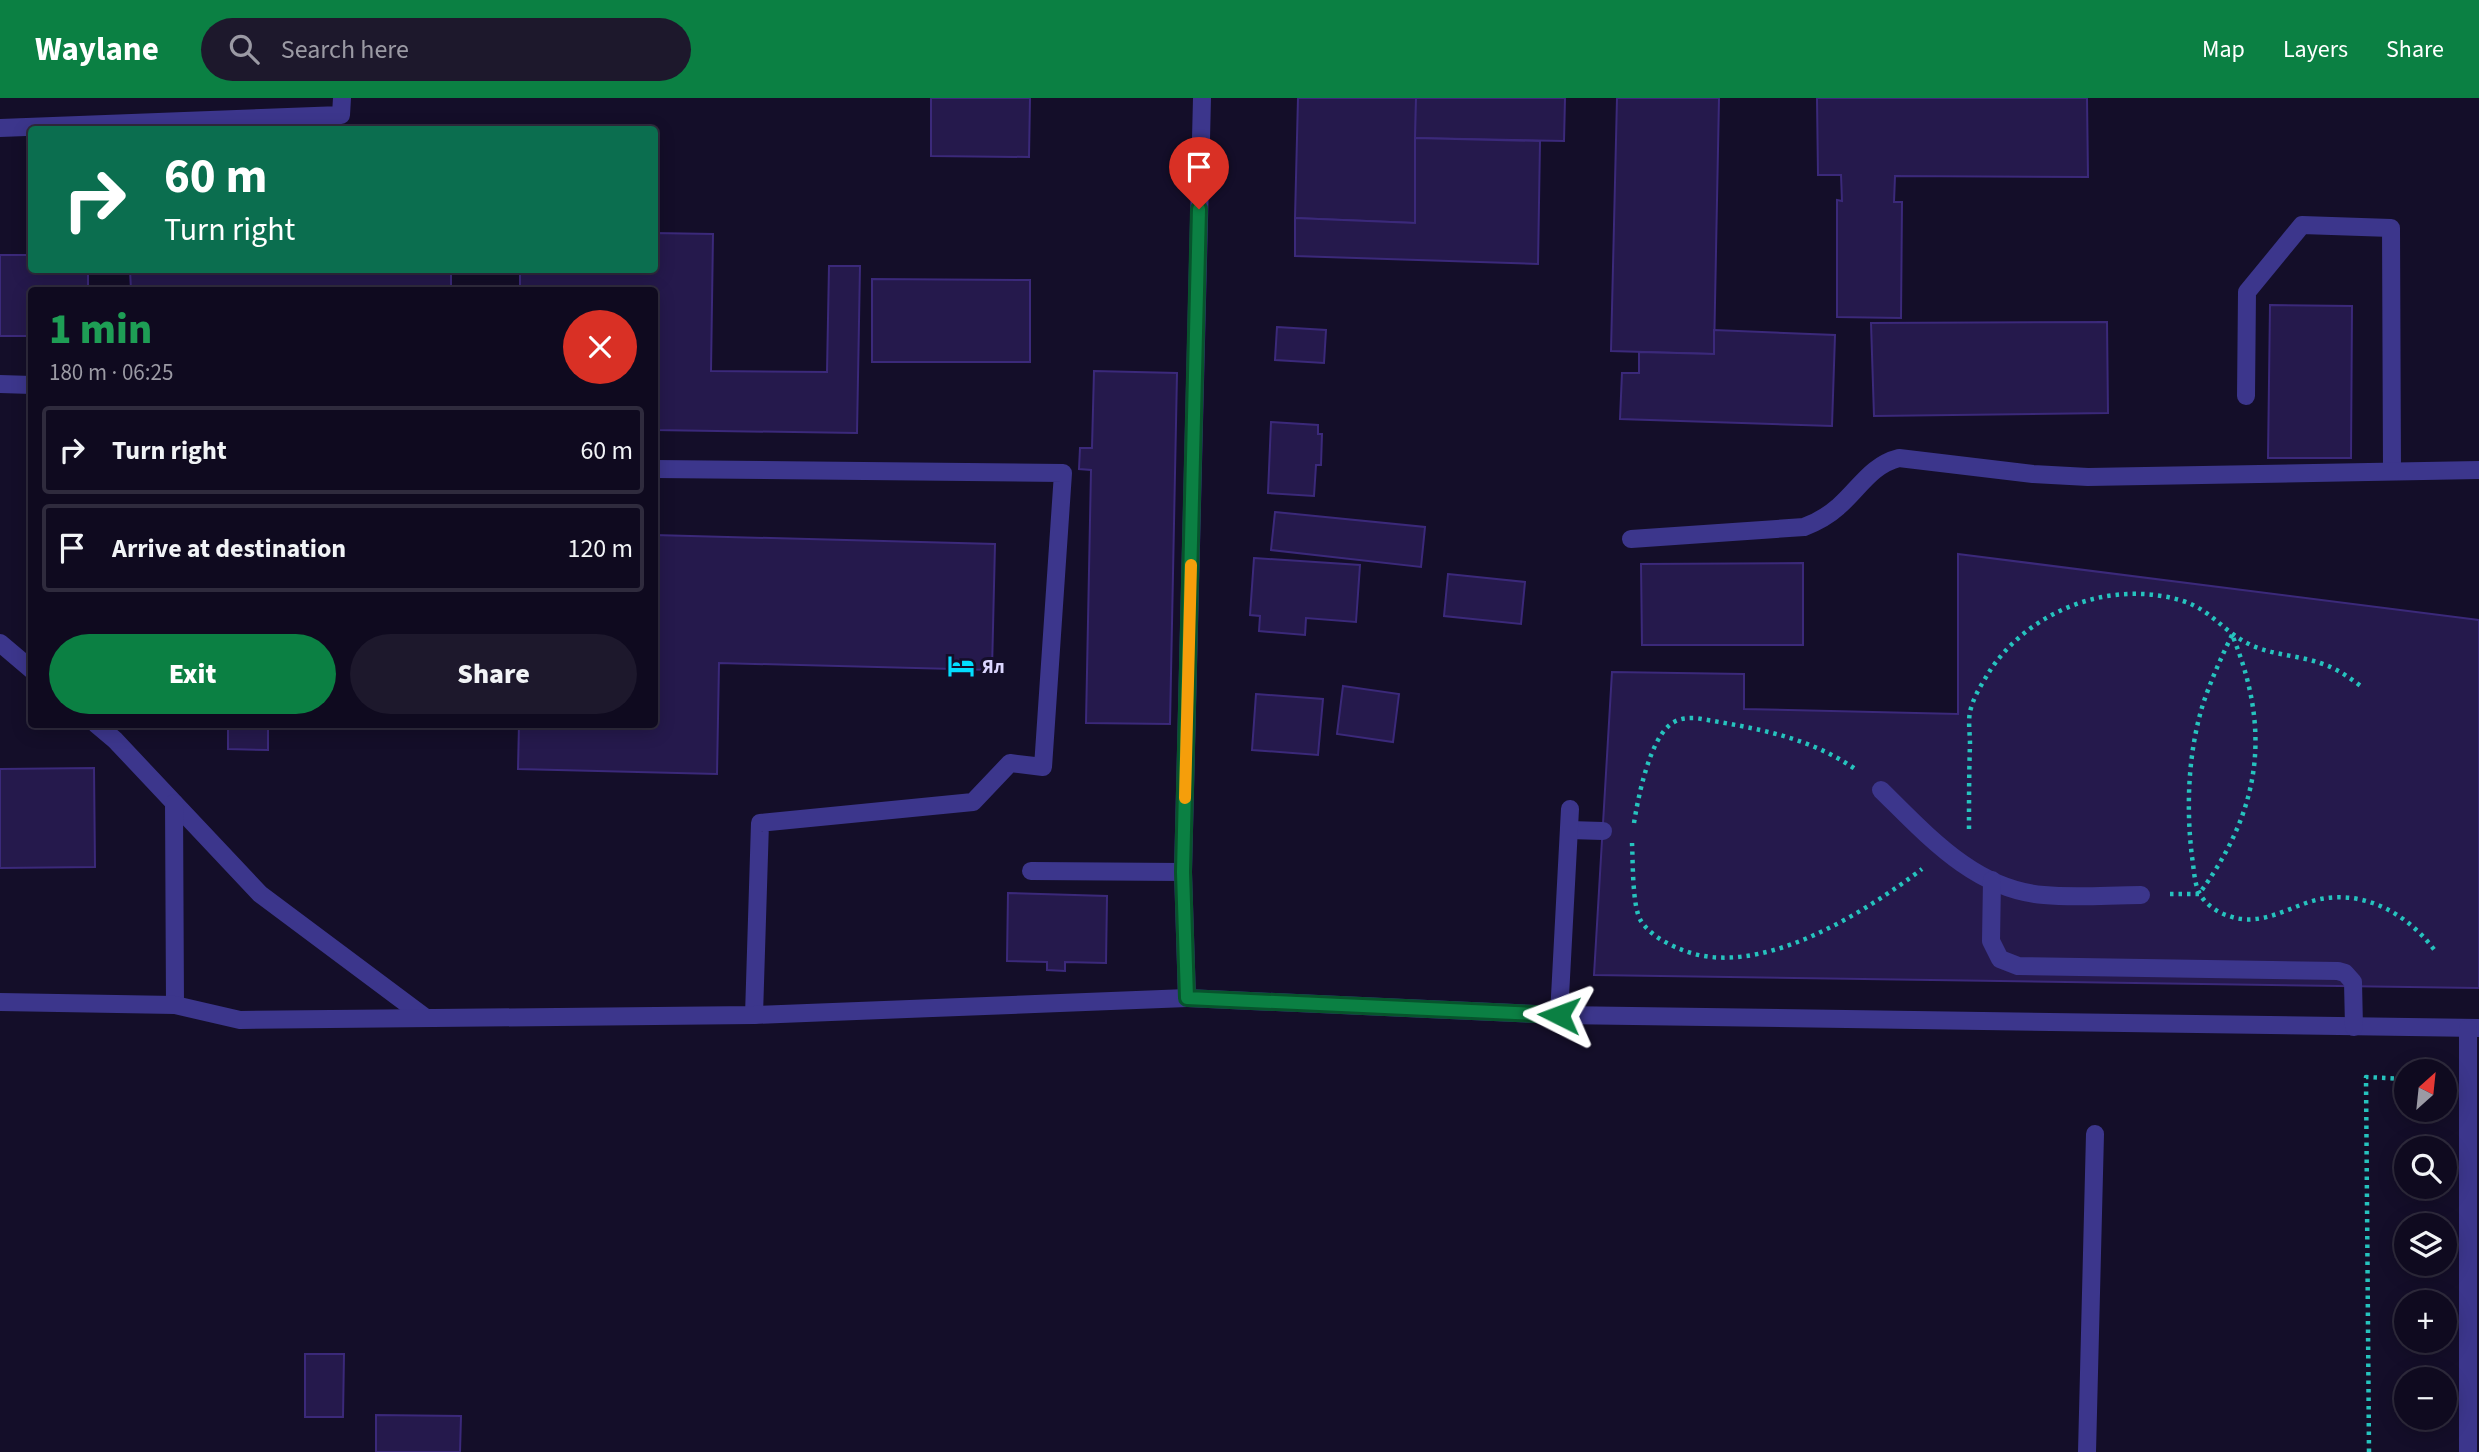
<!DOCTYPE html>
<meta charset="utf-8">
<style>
:root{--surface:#0f0a1f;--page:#1d182c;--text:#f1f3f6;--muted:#9b9aa4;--line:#2f2b3d;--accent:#0b8043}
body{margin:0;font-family:"Source Sans 3",sans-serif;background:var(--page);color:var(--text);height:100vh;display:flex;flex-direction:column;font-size:26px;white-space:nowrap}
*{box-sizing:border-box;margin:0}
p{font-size:23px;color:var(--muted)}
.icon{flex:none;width:38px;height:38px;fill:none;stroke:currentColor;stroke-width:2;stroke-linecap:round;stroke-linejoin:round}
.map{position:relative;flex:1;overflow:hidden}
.sheet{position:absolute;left:28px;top:189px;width:630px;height:441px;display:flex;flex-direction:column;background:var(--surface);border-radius:7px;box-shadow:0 4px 18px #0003,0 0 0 2px var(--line)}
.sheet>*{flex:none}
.banner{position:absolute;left:28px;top:28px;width:630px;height:147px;border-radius:7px;box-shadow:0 4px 18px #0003,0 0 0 2px var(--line);background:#0b6e4f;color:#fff;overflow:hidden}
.needle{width:46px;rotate:27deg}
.tools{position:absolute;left:2394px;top:961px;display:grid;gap:14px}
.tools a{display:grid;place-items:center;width:63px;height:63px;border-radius:50%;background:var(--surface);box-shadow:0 4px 18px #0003,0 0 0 2px var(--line);font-size:35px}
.pin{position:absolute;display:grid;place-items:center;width:60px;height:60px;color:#fff;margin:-72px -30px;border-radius:50% 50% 50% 0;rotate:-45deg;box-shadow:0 0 7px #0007}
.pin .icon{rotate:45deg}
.me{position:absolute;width:77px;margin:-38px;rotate:273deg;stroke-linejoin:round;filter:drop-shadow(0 0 5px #0008)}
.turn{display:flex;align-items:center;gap:24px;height:147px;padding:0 21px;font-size:32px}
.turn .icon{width:91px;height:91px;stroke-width:2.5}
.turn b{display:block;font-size:49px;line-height:60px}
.round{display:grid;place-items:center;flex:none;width:74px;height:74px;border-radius:37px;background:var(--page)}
.summary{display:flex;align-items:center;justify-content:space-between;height:119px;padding:0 21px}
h1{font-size:42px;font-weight:800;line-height:52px;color:#1e9e55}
.button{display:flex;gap:14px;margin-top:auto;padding:14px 21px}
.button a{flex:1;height:80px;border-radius:42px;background:var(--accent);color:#fff;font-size:28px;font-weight:800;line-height:80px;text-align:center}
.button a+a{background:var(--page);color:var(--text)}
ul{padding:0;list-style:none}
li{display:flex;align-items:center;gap:21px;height:88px;margin:0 14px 10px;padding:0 7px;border:4px solid var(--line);border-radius:7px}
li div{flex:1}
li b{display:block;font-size:26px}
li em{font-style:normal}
header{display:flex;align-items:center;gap:42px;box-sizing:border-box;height:98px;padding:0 35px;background:var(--accent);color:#fff}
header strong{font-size:33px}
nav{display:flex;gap:38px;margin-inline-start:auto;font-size:24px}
.search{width:490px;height:63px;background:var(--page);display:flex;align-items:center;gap:18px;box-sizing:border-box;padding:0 24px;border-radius:38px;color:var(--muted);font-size:26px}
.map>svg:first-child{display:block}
</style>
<header>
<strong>Waylane</strong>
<div class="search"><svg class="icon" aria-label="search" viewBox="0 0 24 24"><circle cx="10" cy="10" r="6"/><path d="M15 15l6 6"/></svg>Search here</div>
<nav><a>Map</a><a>Layers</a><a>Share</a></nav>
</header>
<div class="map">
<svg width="2479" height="1354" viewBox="0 0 2479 1354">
<rect width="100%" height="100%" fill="#140e29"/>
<!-- building -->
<g fill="#25194c" stroke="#3b297a" stroke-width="2">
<path d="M931,0H1030L1029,59L931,58Z"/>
<path d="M1298,0H1416L1415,125L1295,120Z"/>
<path d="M1416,0H1565L1564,43L1415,40Z"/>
<path d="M1617,0H1719L1714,256L1611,253Z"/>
<path d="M1817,0H2087L2088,79L1895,78L1894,104H1902L1901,220L1837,219V102L1842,103L1841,77H1818Z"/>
<path d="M1415,40L1540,43L1538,166L1295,158V120L1415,125Z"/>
<path d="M654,135L713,136L711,273L827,274L829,168H860L857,335L654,332V192H520V172H654Z"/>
<path d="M0,157H32V172H88V192H32V238H0Z"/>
<path d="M130,172H451V192H131Z"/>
<path d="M872,181L1030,182V264H872Z"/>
<path d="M2270,207L2352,208L2351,360H2268Z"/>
<path d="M2107,224L2108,315L1874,318L1871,225Z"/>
<path d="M1277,229L1326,232L1324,265L1275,262Z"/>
<path d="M1714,232L1835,237L1832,328L1620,321L1622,275H1639V254L1714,256Z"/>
<path d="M1094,273L1177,275L1170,626L1086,625L1091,372L1079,371L1080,350H1092Z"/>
<path d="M1271,324L1318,327V336H1322L1321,367H1316L1314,398L1268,395Z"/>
<path d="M1275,414L1425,429L1421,469L1271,452Z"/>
<path d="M654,437L995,446L992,572L719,565L717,676L518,671L519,626H654Z"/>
<path d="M1958,456L2479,522V890L1594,877L1612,574L1744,576V611L1958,616Z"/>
<path d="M1254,460L1360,467L1356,524L1306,520L1305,537L1259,533L1260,518L1250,517Z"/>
<path d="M1803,465V547H1642L1641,466Z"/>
<path d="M1448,476L1525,484L1521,526L1444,518Z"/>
<path d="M1343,588L1399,596L1393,644L1337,636Z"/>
<path d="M1256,596L1323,601L1318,657L1252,652Z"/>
<path d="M228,626H268V652L228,651Z"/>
<path d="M94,670L95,769L0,770V671Z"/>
<path d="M1008,795L1107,798L1106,865L1065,864V873L1047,872V864L1007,863Z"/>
<path d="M305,1256H344L343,1319H305Z"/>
<path d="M376,1317L461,1318L460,1354H376Z"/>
</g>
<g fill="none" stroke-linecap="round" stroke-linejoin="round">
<!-- path -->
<g stroke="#26c3be" stroke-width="4.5" stroke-dasharray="3.5 5" stroke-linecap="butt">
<path d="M2232,537C2221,560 2211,582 2203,606C2188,655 2186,709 2192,759C2194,770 2194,786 2200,796C2205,806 2218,815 2229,818C2256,828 2281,814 2306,805C2357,787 2406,813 2436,854"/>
<path d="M1634,725C1638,700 1650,637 1674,624C1681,620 1688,620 1696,620C1754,630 1809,638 1858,673"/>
<path d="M1969,731C1969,703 1969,674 1970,646C1970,636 1968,624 1970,614C1973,599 1983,584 1991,571C2032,511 2112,481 2183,503C2211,512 2224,534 2249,546C2271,557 2297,557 2320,565C2336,570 2349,579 2362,589"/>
<path d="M1632,745C1633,763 1632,809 1641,823C1649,836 1667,846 1680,851C1756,884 1864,815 1922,771"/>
<path d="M2170,796H2199C2260,713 2272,635 2233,539"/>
<path d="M2369,1354L2366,979L2406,981"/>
</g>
<!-- minor -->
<g stroke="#3c368c" stroke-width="18">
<path d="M1202,0L1183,774L1187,900L1559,917L2479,930"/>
<path d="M0,30L341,17L342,0"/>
<path d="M0,286L32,287"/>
<path d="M2246,298L2247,194L2302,127L2391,130L2392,373"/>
<path d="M654,371L1063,375L1043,669L1010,665L973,704L760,725L754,917"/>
<path d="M1631,441L1804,429C1817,424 1828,418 1838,409C1859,391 1871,367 1899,360L2033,376L2088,379L2479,372"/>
<path d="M0,545L32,572"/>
<path d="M96,626L115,642L260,796L426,920"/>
<path d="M1881,692C1927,737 1975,792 2044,797C2076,800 2109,797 2141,797"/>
<path d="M174,705L175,907"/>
<path d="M1569,732L1603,733"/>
<path d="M1031,773L1183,774"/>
<path d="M1992,782L1991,843L2000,861L2018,868L2338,873L2345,875L2353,884L2354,929"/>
<path d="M0,904L175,907L240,922L754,917L1187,900"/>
<path d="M1559,917L1570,711"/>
<path d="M2087,1354L2095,1036"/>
<path d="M2468,1354V930"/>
</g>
</g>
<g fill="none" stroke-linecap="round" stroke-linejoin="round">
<!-- route casing -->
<g stroke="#07532c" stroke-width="18">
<path id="route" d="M1199,111L1183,774L1187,900L1559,917"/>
</g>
<!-- route -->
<use href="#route" stroke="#0b8043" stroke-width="12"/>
<!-- slow -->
<path stroke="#f59e0b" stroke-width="12" d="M1185,700L1191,467"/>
</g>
<!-- icons -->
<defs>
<g id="hotel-bare" transform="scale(2.1)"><path d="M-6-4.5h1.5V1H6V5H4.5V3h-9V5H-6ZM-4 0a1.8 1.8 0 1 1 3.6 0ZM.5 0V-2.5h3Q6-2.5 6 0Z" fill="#02deff" stroke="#140e29" stroke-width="2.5" paint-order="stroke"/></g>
</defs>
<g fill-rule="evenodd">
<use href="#hotel-bare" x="961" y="568"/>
</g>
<g text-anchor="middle" stroke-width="6" stroke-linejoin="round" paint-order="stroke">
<!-- poi labels -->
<g font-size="19" font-weight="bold" fill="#dcd6ff" stroke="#140e29" text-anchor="start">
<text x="982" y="575">Ял</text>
</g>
</g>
</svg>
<div class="tools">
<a><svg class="needle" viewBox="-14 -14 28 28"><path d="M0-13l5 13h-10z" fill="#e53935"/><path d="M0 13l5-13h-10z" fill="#9b9aa4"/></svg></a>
<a><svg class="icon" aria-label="search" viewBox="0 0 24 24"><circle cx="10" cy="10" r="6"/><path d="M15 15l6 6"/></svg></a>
<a><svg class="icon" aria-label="layers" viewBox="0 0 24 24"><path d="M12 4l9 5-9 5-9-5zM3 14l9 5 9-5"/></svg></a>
<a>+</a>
<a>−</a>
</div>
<div class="pin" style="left:1199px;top:111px;background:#d93025"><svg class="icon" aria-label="arrive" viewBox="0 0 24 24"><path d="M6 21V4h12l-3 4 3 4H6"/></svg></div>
<svg class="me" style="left:1559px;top:917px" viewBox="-20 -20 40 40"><path d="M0-17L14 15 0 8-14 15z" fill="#0b8043" stroke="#fff" stroke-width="4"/></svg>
<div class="banner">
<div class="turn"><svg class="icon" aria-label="right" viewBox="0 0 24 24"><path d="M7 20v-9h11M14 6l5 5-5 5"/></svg><div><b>60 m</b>Turn right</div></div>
</div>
<section class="sheet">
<div class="summary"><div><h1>1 min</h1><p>180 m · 06:25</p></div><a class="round" style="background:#d93025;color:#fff"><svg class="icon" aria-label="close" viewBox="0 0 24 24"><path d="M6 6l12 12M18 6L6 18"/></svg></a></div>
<ul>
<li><svg class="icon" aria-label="right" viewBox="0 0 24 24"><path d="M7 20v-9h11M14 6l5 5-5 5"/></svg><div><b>Turn right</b></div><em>60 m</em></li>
<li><svg class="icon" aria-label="arrive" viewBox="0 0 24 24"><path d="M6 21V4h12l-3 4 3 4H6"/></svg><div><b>Arrive at destination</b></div><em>120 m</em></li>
</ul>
<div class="button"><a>Exit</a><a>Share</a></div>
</section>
</div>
